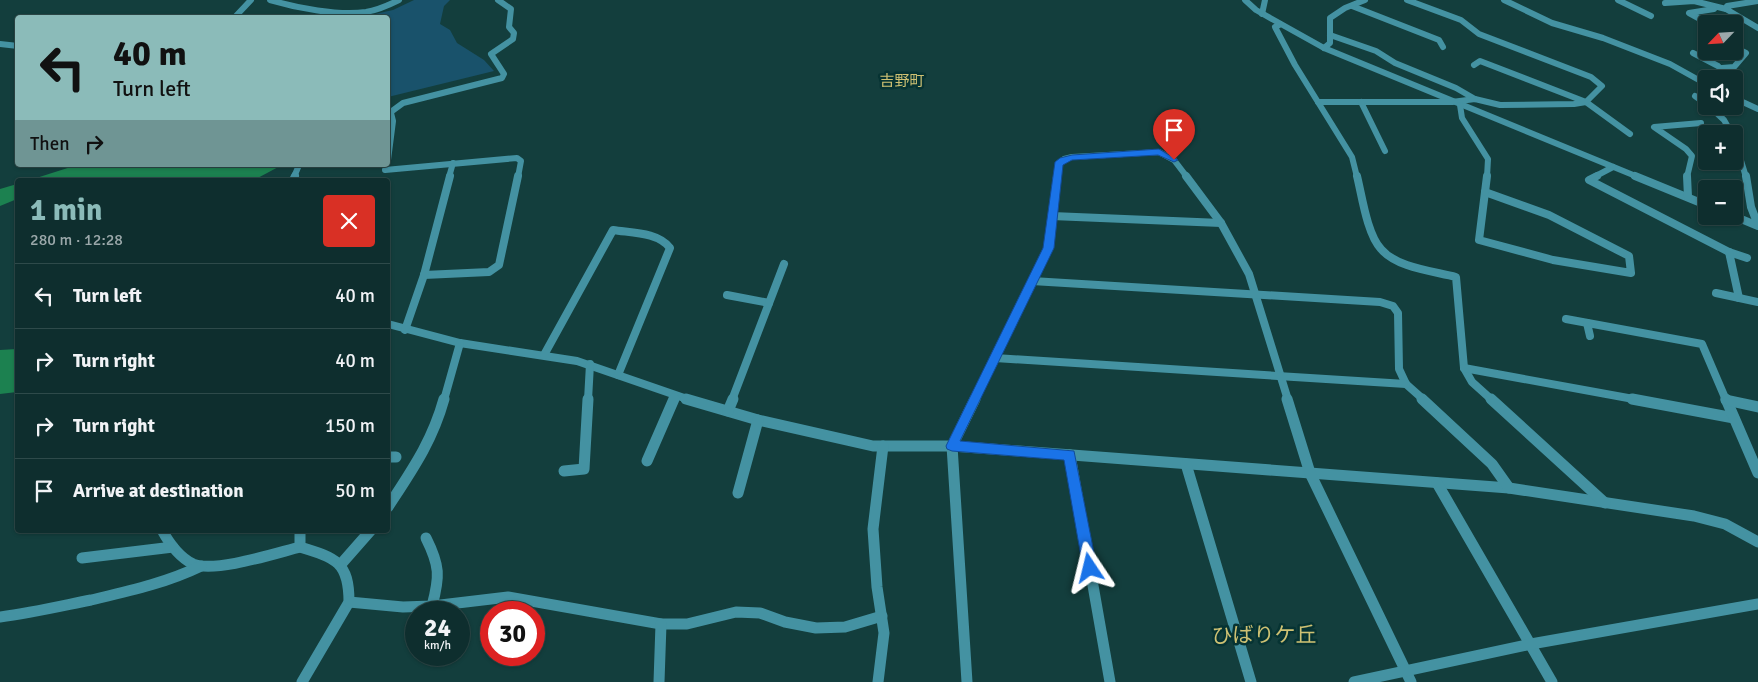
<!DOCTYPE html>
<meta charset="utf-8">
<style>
:root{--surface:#0e2e2e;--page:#1c3a3a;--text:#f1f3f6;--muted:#9ba8aa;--line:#2e4a4a;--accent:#8bbbb9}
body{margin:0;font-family:Signika,"Noto Sans JP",sans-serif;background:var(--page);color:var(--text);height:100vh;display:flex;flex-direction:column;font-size:19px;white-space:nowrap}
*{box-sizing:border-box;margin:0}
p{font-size:16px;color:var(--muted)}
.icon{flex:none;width:28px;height:28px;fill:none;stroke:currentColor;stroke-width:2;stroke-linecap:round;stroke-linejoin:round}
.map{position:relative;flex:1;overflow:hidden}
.sheet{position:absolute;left:15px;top:178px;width:375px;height:355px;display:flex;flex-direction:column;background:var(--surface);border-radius:5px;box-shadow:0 1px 4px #0004,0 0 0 1px var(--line)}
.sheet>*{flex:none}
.top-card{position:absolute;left:15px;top:15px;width:375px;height:152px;border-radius:5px;box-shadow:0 1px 4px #0004,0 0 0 1px var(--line);background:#8bbbb9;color:#111;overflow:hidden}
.needle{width:32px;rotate:245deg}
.fabs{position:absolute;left:1698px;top:15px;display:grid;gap:10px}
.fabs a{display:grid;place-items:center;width:45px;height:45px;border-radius:5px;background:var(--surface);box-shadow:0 1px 4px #0004,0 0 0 1px var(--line);font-size:25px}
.speed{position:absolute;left:405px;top:601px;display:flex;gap:10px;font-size:25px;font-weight:700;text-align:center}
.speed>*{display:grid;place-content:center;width:65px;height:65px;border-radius:50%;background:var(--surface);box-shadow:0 1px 4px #0004,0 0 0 1px var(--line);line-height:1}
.speed small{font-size:12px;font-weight:400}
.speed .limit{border:8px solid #d22;background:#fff;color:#111}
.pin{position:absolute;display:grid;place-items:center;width:42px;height:42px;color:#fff;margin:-51px -21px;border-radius:50% 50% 50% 0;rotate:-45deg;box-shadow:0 0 5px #0007}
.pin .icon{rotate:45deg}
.me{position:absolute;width:55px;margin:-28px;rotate:350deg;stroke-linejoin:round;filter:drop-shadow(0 0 4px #0008)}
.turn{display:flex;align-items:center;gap:18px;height:105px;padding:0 15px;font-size:22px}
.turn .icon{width:65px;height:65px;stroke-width:2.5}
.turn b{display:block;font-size:35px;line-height:42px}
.then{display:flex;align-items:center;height:48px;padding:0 15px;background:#0003;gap:10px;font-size:19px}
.round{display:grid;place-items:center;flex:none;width:52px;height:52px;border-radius:5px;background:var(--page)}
.head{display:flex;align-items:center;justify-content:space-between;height:85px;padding:0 15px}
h1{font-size:30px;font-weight:700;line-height:38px;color:var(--accent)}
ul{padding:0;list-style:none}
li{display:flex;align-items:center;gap:15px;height:65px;padding:0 15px;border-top:1px solid var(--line)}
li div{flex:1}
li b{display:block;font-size:19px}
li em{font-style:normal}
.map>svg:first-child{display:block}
</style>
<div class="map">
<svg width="1758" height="682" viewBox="0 0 1758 682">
<rect width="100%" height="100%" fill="#133e3d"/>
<!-- forest -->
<g fill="#1c8150">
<path d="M77,165H282L254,180H158L153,178L127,180H30Z"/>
<path d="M17,184V199L0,206V189Z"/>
<path d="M17,349V392L0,394V350Z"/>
</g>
<!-- water -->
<path fill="#19526b" d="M414,0H450L444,6L440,24L450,30L457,43L484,60L494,71L388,97V18L362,17L393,10Z"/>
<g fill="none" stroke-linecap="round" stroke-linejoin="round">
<!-- minor-far2 -->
<g stroke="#4492a2" stroke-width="6">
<path d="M270,0C297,8 338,16 366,12C378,10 389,5 399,0"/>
<path d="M1245,0L1256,10L1324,48L1638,177"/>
<path d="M1504,0L1552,23L1603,38L1670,64L1706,84"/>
<path d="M1618,0L1651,16"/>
<path d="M1758,1L1727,6L1726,9L1758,28"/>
<path d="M1665,3L1694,1L1726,9"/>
<path d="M1352,6L1439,40L1443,47"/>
<path d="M1262,14L1265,0"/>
<path d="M234,18L251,0"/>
<path d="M1700,19L1689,13L1714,9"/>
<path d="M1279,25L1275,27L1295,65L1352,157L1357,177"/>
<path d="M1330,35L1376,51L1395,63L1456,88L1475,99"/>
<path d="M0,44L18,46"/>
<path d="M1324,48L1330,43V18L1345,8L1365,0"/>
<path d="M1693,53L1718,66L1730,79"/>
<path d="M1474,65L1480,61L1586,102L1630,134"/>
<path d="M1722,68L1734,67L1746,53L1734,47"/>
<path d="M1695,96L1706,104"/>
<path d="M1734,98L1758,109"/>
<path d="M1318,102H1452L1475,99L1500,105L1574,104L1586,102L1602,86L1591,77L1479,34L1461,20L1407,0"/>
<path d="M1361,102L1385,151"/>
<path d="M1460,105L1462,118L1488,159L1487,177"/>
<path d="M1709,106L1724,120L1732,134"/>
<path d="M388,114L403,103L502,78L504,74L491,54L513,39L514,33L509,27L511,9L498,0"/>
<path d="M1734,138L1746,177"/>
<path d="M388,160L393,121L391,113"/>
<path d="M385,170L517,158L521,161L518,177"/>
<path d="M294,177L299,165"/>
<path d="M449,177L453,163"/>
<path d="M1057,177L1058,164L1064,159L1072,157L1159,152L1174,160L1187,177"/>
<path d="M1594,177L1613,167"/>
<path d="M1687,177L1692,156L1686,149L1654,127L1701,123"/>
</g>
<!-- minor-far1 -->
<g stroke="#4492a2" stroke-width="8">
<path d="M1186,176L1221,223L1249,274L1288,400"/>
<path d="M1357,176C1362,196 1367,234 1381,249C1397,268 1433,271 1456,277L1464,368L1472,382L1492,400"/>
<path d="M1597,176L1589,180L1729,252L1747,258"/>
<path d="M1635,176L1706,205"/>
<path d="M1687,176L1688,197"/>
<path d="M1746,176L1751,207L1758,225"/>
<path d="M293,180L295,176"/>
<path d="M1485,192L1549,215L1629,256L1631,273L1553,260L1479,240Z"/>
<path d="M1485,192L1487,176"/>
<path d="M1052,216L1221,223"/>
<path d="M1734,216L1758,226"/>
<path d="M1729,252L1739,298"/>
<path d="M424,275L489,272L499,265L518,176"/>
<path d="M1032,281L1380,302L1393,306L1398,313L1399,369L1406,384L1424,400"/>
<path d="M1716,293L1758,302"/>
<path d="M727,295L769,303"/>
<path d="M1566,319L1702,344L1726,400"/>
<path d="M1587,323L1590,336"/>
<path d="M388,324L460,343L577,361L690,400"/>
<path d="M405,330L424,275L450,176"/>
<path d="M544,355L613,230C631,233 658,232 670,248L618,375"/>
<path d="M995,358L1406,384"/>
<path d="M1464,368L1639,400"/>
<path d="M444,400L460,343"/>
<path d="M588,400L590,364"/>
<path d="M673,400L675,396"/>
<path d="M732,400L784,264"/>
<path d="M974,400L1049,248L1057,176"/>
</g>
<!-- minor -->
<g stroke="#4492a2" stroke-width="11">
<path d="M686,399L758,420L873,446H952L1509,488L1694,516L1725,524L1758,542"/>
<path d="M1287,399L1310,473L1411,682"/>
<path d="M1422,399L1492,464L1509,488"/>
<path d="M1491,399L1605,503"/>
<path d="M1632,399L1734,418"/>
<path d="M1726,399L1758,473"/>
<path d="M1726,400L1758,407"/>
<path d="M728,411L733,399"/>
<path d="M1070,455L1110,682"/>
<path d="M388,457H396"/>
<path d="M647,461L674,399"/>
<path d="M1186,464L1251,682"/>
<path d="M564,471L584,469L588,399"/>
<path d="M1437,483L1552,682"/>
<path d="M738,493L758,420"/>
<path d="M388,507C412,470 432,442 444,399"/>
<path d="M162,530C169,543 179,557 193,564C215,573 276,553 300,547"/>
<path d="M300,530V547C336,558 349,562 349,602L302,682"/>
<path d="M426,538C440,566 440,576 432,606"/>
<path d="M82,558L173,547"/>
<path d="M342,563L371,530"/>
<path d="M349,602L403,607L432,606L508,597L661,624H687L736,612L760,613L785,622L816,628L845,627L882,616"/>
<path d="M0,617C31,613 61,606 91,600C129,591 166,583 201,566"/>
<path d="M659,682L661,624"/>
<path d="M878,682L884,633L877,587L873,529L883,446"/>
<path d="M967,682L952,446L975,399"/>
<path d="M1354,682L1531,644L1758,604"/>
</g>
</g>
<!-- route -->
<path fill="#1a73e8" stroke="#114b97" d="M1159,149L1178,160L1174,162L1158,155L1072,160L1063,165L1054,248L960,441L1074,451L1097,568L1095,573L1090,575L1085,573L1083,568L1064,460L952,451L947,449L946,446L1043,248L1055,162L1060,158L1072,155Z"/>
<g text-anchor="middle" stroke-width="5" stroke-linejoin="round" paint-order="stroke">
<!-- far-quarter labels -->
<g font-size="15" fill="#cec173" stroke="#063333">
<text x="902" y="86">吉野町</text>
</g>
<!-- near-quarter labels -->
<g font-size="21" fill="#cec173" stroke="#063333">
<text x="1264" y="642">ひばりケ丘</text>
</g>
</g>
</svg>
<div class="fabs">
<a><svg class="needle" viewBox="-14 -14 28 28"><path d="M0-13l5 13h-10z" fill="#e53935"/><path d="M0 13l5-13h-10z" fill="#9ba8aa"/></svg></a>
<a><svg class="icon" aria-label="sound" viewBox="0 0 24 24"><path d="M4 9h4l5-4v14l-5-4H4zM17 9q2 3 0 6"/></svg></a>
<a>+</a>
<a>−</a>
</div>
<div class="speed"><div>24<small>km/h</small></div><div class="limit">30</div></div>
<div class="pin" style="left:1174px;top:160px;background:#d93025"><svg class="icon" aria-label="arrive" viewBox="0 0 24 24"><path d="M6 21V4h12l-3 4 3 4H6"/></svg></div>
<svg class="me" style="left:1090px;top:568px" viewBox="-20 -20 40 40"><path d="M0-17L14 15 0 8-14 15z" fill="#1a73e8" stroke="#fff" stroke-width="4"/></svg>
<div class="top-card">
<div class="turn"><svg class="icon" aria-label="left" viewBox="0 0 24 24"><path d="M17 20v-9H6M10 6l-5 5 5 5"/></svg><div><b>40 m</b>Turn left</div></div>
<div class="then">Then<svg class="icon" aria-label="right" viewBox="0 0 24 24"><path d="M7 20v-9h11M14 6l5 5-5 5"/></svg></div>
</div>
<section class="sheet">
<div class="head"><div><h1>1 min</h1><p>280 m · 12:28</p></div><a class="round" style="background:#d93025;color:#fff"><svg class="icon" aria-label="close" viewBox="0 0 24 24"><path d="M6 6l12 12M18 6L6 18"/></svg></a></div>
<ul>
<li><svg class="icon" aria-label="left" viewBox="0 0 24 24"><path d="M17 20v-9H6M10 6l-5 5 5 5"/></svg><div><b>Turn left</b></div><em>40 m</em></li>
<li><svg class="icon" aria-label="right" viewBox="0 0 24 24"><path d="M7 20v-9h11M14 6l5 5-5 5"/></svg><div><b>Turn right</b></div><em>40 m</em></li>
<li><svg class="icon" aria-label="right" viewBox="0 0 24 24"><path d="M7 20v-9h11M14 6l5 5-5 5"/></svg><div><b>Turn right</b></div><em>150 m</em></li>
<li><svg class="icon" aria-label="arrive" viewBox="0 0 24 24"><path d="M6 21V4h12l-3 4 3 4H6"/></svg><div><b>Arrive at destination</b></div><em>50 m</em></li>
</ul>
</section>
</div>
